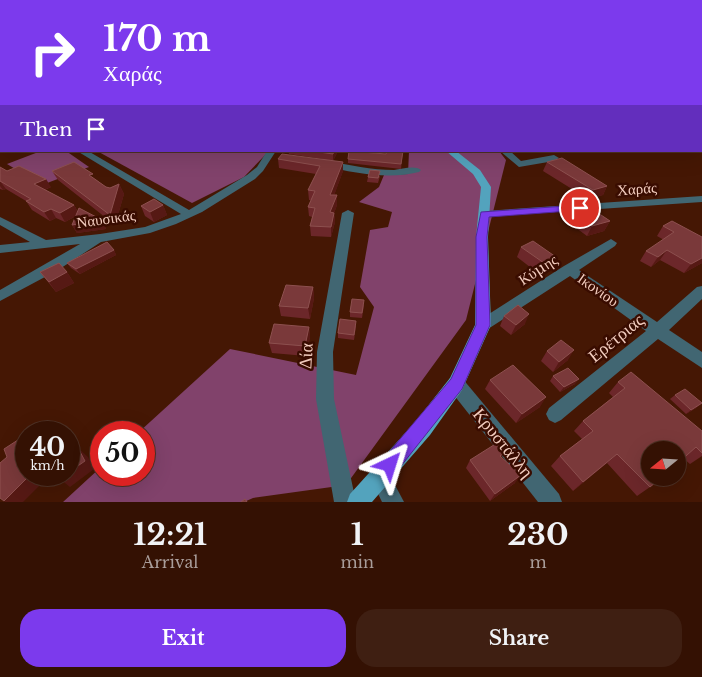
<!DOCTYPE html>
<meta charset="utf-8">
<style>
:root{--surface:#341103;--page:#3f1f12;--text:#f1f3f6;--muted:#a99d9a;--line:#4e3125;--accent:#7c3aed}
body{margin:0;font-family:"Libre Baskerville",serif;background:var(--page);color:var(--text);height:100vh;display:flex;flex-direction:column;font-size:19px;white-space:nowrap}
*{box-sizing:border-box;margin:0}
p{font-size:16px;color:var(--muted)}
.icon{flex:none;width:28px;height:28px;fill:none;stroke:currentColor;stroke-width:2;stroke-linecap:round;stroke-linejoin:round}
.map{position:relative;height:502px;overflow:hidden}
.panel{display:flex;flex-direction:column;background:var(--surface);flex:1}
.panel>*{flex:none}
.hud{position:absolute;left:0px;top:0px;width:702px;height:152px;box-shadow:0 5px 20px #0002,0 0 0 1px var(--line);background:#7c3aed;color:#fff;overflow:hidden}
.needle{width:32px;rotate:252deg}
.buttons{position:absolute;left:641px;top:441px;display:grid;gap:10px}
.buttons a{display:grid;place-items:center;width:45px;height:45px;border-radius:50%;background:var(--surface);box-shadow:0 5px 20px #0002,0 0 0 1px var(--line);font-size:25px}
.speed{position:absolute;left:15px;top:421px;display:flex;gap:10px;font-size:25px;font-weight:700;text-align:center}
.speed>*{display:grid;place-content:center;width:65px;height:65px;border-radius:50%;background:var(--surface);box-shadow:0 5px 20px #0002,0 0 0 1px var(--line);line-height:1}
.speed small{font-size:12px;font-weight:400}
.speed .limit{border:8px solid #d22;background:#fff;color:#111}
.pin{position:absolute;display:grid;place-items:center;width:42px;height:42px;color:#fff;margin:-21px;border:2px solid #fff;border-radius:50%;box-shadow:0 1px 5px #0007}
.me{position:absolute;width:55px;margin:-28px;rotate:41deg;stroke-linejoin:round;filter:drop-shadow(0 0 4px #0008)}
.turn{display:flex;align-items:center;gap:18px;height:105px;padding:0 20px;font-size:22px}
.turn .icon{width:65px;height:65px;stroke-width:2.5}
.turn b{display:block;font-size:35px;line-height:42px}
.then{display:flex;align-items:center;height:48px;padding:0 20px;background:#0003;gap:10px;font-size:19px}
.eta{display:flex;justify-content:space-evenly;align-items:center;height:85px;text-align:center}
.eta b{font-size:30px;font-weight:700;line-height:35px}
.action{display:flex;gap:10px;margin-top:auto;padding:10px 20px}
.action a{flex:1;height:58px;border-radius:20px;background:var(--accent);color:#fff;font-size:20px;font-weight:700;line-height:58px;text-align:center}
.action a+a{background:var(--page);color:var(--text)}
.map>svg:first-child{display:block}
</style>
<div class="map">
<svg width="702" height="502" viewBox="0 0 702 502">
<rect width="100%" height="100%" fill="#451704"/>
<!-- forest -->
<g fill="#81426b">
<path d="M41,151H66L89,167L42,185L7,164Z"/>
<path d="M97,151H269L244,177L192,203Z"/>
<path d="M409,151H499L506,160L466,320L346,485L253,498L244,502H63L101,467V475H144V432H139L230,349L356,375L374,307L360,287L370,230L388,227L392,212L359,202L379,187L384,175L408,174Z"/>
</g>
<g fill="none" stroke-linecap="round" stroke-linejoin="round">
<!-- minor -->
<g fill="#416672" fill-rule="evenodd">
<rect x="701" y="72" width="1" height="4"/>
<rect x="0" y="80" width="1" height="4"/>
<rect x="0" y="100" width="1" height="4"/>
<rect x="0" y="124" width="1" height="4"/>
<path d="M77,151H88L189,210L247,175L257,167L267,151H276L263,171L255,179L202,212L176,224L150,233L101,242L58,270L0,301V290L80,244L0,253V245L30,242L0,225V217L46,240L100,234L145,227L181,214Z"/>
<path d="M500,151H510L521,161L554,155L559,158L554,161L519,167Z"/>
<path d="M327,161C349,165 372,170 394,170C402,169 415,165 421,170L419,172C388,180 355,173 324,166V162Z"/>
<path d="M702,196V202L484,217L478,214L484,211Z"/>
<path d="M348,210L354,213L333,352L334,399L356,502H334L316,399L317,352L342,213Z"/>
<path d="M611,239L617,243L615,246L579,270L657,322L697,287L702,286V299L669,330L702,352V368L658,339L561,420L555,423L549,420L546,414L549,408L646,331L570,276L488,329L483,331L478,329L475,325L478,321L564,266Z"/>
<path d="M456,376L462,378L559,494L562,502H538L450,390L447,384L450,378Z"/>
<path d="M380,467L387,470L404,502H382L370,477L373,470Z"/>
</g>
<!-- major -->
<path fill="#53a3bd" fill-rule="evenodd" d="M446,151H456L480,170L491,187L488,237L491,325L462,390L430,435L372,502H347L350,494L416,421L450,378L475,325L476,237L481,187L473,174Z"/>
</g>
<!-- wall -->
<g fill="#6c272a">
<path d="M288,151H338L333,161L343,162V171L334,195H337V205L334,213L335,222L331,237L311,236L310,226L312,217L309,216L308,207L311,200H309L308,190L316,174L279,168L278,159H323L289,154Z"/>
<path d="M403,151L401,169L348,163V159Z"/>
<path d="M547,162L607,186L603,195L588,199L543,171Z"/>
<path d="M0,167L7,171L51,187L45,190L74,205L78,212L102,220L106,229L77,233L72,225L76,216L65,222L56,218L50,221L32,210L26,201L6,189L3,190L0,189Z"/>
<path d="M52,171L95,179L106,187L110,188L119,184L124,194L115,225L58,180Z"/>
<path d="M380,176L378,183L367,182L368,177Z"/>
<path d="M163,205L167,215L154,222L145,216L141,206Z"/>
<path d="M565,207L610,221L604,231L587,236L560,216Z"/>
<path d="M672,221L702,263L684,273L660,260L651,267L640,261L646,251L664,240L657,236L663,226Z"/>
<path d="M521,247L551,267L539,274L517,257Z"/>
<path d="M114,250L116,255L80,274L71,268L67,263Z"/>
<path d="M40,272H67L74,283L56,292Z"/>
<path d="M313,287L314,298L310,319L281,316L279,306Z"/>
<path d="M364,305L362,318L350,317V312Z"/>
<path d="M504,316L525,324L511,335L500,326Z"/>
<path d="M356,326L354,340L338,338V333Z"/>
<path d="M309,327L310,337L306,356L272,353L269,343Z"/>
<path d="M547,351L568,360L553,372L541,361Z"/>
<path d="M553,376L575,384L560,392L550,381Z"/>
<path d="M490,380L540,407L516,423L485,389Z"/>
<path d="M618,382L702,431V456L690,464L683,458L650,487L637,496L607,463L573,491L551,466L560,456L582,439L574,431L583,421L613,397L609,393Z"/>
<path d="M675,395L702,403L696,408L686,414L670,399Z"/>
<path d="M504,452L501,457L515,483L490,501L466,468L470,460Z"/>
</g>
<!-- shaded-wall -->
<g fill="#561914">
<path d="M334,151H338L333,161V154Z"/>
<path d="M343,162V171L331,204L330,195Z"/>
<path d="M46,179L51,187L39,192L34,184Z"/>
<path d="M0,181L6,189L3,190L0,186Z"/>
<path d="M119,184L124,194L115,225L110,215Z"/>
<path d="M607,186L603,195L588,199L593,190Z"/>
<path d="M337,195V205L331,222L330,212Z"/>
<path d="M74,205L79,214L65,222L60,213Z"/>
<path d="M163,205L167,215L154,222L150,212Z"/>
<path d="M51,209L56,218L50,221L44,212Z"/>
<path d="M334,213L335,222L331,237V227Z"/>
<path d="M102,220L106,229L77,233L72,225Z"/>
<path d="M610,221L604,231L587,236L592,226Z"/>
<path d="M114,250L116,255L80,274L76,269Z"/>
<path d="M667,250L660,260L651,267L658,257Z"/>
<path d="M556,257L551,267L539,274L544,263Z"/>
<path d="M702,258V263L684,273L691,264Z"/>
<path d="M67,272L74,283L56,292L49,282Z"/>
<path d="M313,287L314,298L310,319L308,308Z"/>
<path d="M529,314L525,324L511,335L516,325Z"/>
<path d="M309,327L310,337L306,356L305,346Z"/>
<path d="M574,350L568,360L553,372L559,362Z"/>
<path d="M579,379L575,384L560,392L564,387Z"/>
<path d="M546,397L540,407L516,423L522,414Z"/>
<path d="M702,403L696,408L686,414L691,410Z"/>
<path d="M21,438L26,442V450Z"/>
<path d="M78,448L88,457L94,469L70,487L60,479L65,475H69V472Z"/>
<path d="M617,454L607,463L573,491L583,482Z"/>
<path d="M26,458V466L22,462Z"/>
<path d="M30,475H39L45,480L23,502H5L4,501Z"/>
<path d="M521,475L515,483L490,501L495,494Z"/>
</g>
<!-- building -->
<g fill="#7a393a" stroke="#8d504f">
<path d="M312,151H334L333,154Z"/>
<path d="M349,151L386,154L387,151H403L401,164L348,159Z"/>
<path d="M282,154L343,162L330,195H337L330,212L334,213L331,227L310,226L315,208L308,207L315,191L308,190L320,166L278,159Z"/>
<path d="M562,158L607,186L593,190L547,162Z"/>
<path d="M74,162L93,174L89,175L106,187L110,188L119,184L110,215L52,171Z"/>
<path d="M19,166L46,179L34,184L74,205L60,213L51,209L44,212L26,201L31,199L0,181V167L7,171Z"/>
<path d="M370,170L380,171L378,178L368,177Z"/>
<path d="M154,199L163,205L150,212L141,206Z"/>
<path d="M583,203L610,221L592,226L565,207Z"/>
<path d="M79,208L102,220L72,225Z"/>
<path d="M672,221L702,237V258L691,264L667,250L658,257L646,251L674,232L663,226Z"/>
<path d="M533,241L556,257L544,263L521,247Z"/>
<path d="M107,242L114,250L76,269L67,263Z"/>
<path d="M59,263L67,272L49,282L40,272Z"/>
<path d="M286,285L313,287L308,308L279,306Z"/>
<path d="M352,299L364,300L362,313L350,312Z"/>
<path d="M518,305L529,314L516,325L504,316Z"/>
<path d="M340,319L356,321L354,335L338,333Z"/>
<path d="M274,324L309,327L305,346L269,343Z"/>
<path d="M561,340L574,350L559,362L547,351Z"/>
<path d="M513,365L546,397L522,414L490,380Z"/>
<path d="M568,368L579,379L564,387L553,376Z"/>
<path d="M631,372L702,431V453L696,447L678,463V450H650V478H661L650,487L617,454L583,482L560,456L593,431L583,421L625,388L618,382Z"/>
<path d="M685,389L702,403L691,410L675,395Z"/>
<path d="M21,438L26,450V458L22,462L26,466V475H30L4,501L0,498V463L7,457L4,449Z"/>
<path d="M497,443L504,452L500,456L521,475L495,494L470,460Z"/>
<path d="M78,448L85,461L69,472V455Z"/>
<path d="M58,475H65L60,479Z"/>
<path d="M245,499L247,502H241Z"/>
</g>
<!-- sky -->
<linearGradient id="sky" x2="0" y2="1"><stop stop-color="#260d02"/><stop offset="0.45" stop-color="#563c3a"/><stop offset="1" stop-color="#563c3a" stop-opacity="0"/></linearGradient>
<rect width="702" height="130" fill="url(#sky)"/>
<!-- route -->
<path fill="#7c3aed" stroke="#51269a" d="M580,205L585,208L583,210L489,217L487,237L490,325L462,389L397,471L390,474L384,471L381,465L384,458L451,379L476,325V237L481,212Z"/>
<g text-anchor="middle" stroke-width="5" stroke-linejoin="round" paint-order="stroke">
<!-- street labels -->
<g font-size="15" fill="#f2ccbe" stroke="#390c00">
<text transform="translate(637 189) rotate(-4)" y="5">Χαράς</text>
<text transform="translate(106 219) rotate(-8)" y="5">Ναυσικάς</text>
<text transform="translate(538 270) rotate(-33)" y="5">Κύμης</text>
<text transform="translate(598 290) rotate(35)" y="5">Ικονίου</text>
</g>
<!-- near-street labels -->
<g font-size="18" fill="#f2ccbe" stroke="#390c00">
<text transform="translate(616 338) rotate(-39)" y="6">Ερέτριας</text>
<text transform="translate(306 356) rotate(-87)" y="6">Δία</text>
<text transform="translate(503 443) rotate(51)" y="6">Κρυστάλλη</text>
</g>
</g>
</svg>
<div class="buttons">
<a><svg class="needle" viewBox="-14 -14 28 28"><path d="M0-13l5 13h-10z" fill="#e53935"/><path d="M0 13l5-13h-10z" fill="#a99d9a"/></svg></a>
</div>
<div class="speed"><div>40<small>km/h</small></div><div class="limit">50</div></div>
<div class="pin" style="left:580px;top:208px;background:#d93025"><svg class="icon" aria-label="arrive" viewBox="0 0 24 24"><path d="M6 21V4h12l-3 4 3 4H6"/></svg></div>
<svg class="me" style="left:390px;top:465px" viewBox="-20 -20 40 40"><path d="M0-17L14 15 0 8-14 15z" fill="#7c3aed" stroke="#fff" stroke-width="4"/></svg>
<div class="hud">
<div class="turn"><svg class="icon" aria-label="right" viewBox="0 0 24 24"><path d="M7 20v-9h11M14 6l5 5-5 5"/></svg><div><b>170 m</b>Χαράς</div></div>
<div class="then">Then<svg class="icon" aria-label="arrive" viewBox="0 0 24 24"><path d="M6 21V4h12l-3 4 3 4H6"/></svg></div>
</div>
</div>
<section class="panel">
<div class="eta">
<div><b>12:21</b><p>Arrival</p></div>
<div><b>1</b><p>min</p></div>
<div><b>230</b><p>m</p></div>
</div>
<div class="action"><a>Exit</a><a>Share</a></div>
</section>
